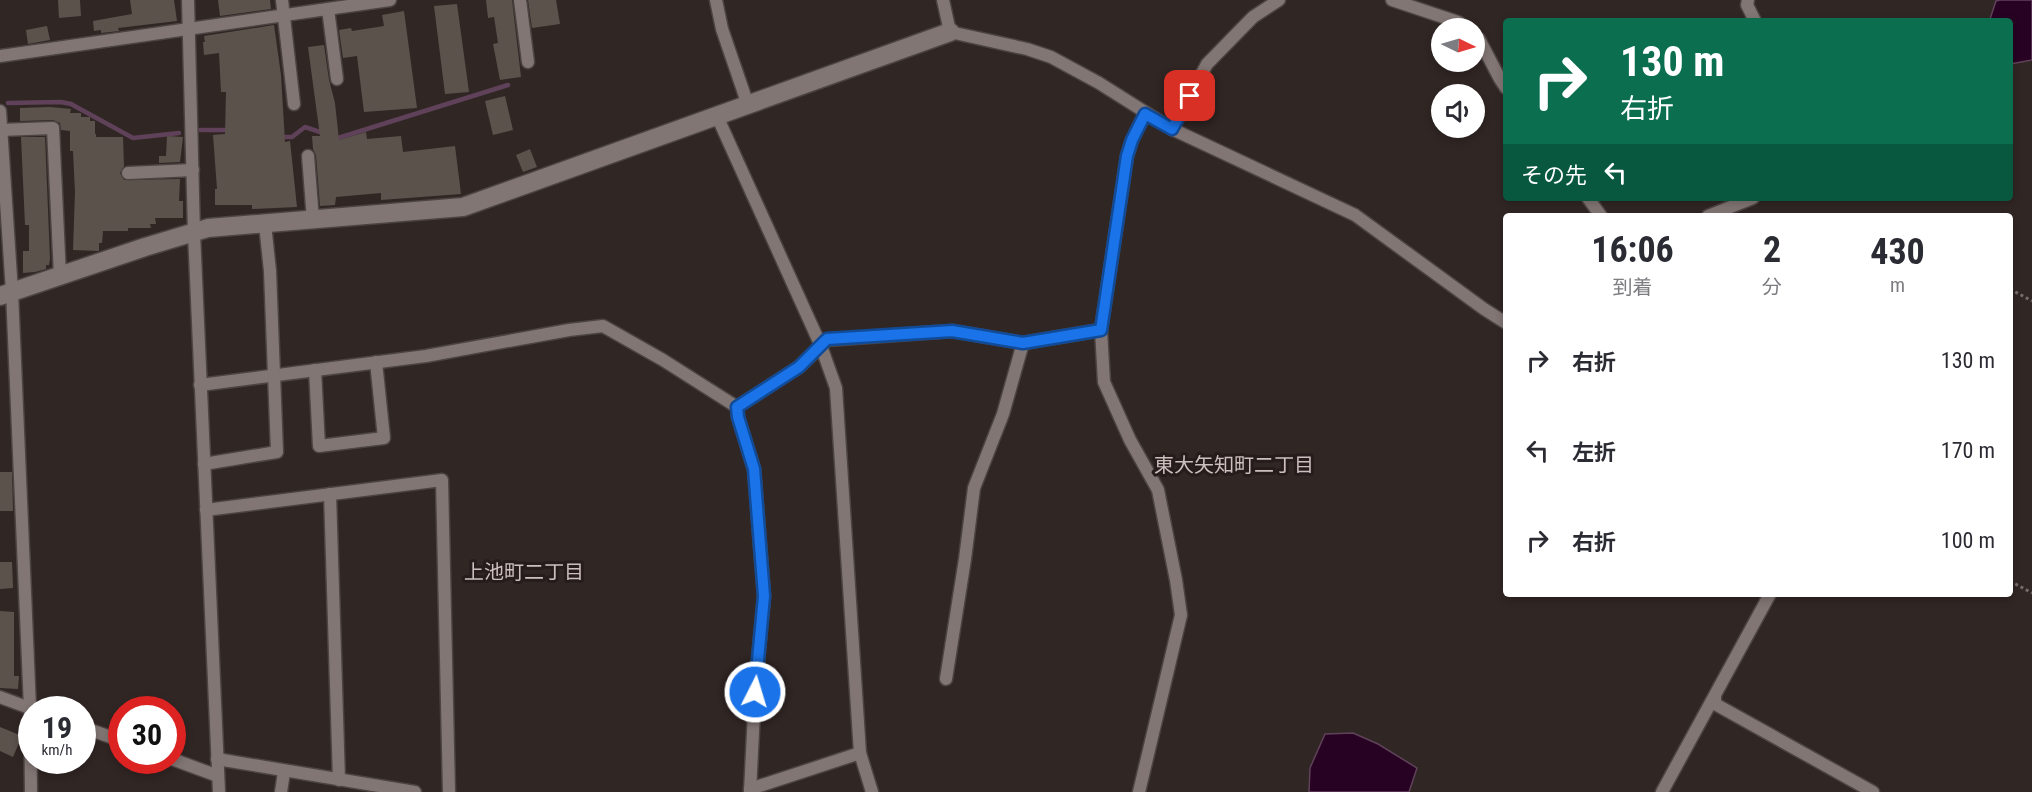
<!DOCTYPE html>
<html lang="ja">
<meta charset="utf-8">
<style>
:root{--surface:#fff;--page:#f2f2f3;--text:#2b2b33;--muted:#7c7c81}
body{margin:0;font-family:"Roboto Condensed","Noto Sans JP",sans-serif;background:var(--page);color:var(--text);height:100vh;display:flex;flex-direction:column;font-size:22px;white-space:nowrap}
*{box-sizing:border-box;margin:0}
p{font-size:20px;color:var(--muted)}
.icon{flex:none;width:33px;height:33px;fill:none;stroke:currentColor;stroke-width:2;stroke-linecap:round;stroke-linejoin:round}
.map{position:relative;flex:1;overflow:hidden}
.sheet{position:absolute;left:1503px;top:213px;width:510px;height:384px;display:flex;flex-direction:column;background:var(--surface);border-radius:6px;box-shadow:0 3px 9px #0003}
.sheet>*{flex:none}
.banner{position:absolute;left:1503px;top:18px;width:510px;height:183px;border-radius:6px;box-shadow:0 3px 9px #0003;background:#0b6e4f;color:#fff;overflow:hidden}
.needle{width:39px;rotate:95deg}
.tools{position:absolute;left:1431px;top:18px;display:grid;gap:12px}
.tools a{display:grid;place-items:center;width:54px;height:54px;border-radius:50%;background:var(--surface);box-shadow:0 3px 9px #0003;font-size:30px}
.speed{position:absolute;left:18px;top:696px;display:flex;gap:12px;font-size:30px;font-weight:700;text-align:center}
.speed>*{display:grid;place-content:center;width:78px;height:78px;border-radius:50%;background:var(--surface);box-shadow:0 3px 9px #0003;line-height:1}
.speed small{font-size:15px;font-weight:400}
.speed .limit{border:9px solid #d22;background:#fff;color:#111}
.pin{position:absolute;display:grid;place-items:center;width:51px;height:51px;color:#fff;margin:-26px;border-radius:12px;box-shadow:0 3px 9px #0006}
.me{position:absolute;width:66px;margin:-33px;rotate:5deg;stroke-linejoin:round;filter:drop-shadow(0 0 4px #0008)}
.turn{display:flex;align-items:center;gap:21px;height:126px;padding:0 18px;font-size:27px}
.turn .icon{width:78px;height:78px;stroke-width:2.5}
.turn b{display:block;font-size:42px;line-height:51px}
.then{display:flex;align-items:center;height:57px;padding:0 18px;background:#0003;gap:12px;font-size:22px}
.eta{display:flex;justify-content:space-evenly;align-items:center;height:102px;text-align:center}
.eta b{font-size:36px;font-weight:700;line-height:42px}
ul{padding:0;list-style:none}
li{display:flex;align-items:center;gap:18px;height:90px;padding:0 18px}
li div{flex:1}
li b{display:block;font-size:22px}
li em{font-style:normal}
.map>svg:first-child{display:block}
</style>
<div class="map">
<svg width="2032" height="792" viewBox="0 0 2032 792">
<rect width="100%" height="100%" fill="#302624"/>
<!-- water -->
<g fill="#280223" stroke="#5f4259" stroke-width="1.5">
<path d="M2000,0H2032V60L2010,64V21H1991L1990,19L1996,1Z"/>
<path d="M1353,733L1378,744L1417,768L1409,792H1309L1310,768L1325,734Z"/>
</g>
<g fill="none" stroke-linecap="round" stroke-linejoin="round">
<!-- stream -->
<g stroke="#5f4259" stroke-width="4.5">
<path d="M8,103L61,102L71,104L133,138L179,133"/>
<path d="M200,130H230"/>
<path d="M280,137H292L305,127L323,133"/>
<path d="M334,137L338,138L508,85"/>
</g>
</g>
<!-- building -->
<g fill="#5b524c">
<path d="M58,0H80L81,16L59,18Z"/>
<path d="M130,0H174L177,21L118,28L119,31L101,33V30L94,31L93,21L132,14Z"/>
<path d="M218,0H270L271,9L220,16Z"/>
<path d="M486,0H512L521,77L500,80L493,44L498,43L494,17L488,18Z"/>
<path d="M528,0H556L560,24L532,28Z"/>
<path d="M457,4L469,92L445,94L434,6Z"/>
<path d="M404,11L417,108L364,112L357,56L343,58L339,30L351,28L352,31L384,26L382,15Z"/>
<path d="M274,25L281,75L285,142L290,141L297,207L252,209V205H215V189H217L213,135L225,134L226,92H221L219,53L204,55L203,42H205L204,36Z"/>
<path d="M47,26L50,40L28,44L26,30Z"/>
<path d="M324,45L329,80L335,103L339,140L366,132L367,139L401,136L403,152L455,146L461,194L381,200V193L336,197L335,205L320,206L316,155L313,149L312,136H320L308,47Z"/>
<path d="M505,96L513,130L493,135L485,101Z"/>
<path d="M50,107L71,109L70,113H81V117H90V121H95V134H96V137H123L124,166L120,173L124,180L180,179L179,201H183V218H155L156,224H150L151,228H128V231H103L102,243H99V251L73,250L75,192L73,151H70V131L61,130L60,123L53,120L20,121V108Z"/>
<path d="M167,136L183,137L180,162L159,163V156H166Z"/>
<path d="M21,137H45L50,259L49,265H46V269L35,272L23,273V251H29V225H25Z"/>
<path d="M530,149L537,167L523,172L516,155Z"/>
<path d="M0,472H12L13,511H0Z"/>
<path d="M0,562H12L13,588L0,589Z"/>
<path d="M0,611L14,612V676H19L18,689L0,688Z"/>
<path d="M0,727L22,736L13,757L0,751Z"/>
</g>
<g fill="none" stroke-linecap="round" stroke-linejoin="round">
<!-- street casing -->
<g stroke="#4c4442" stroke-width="15">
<g id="street">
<path d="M188,0L194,233L219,792"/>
<path d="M282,0L294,104"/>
<path d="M520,0L528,62"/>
<path d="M716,0L722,29L748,105"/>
<path d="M943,0L950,32L1027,49L1051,57L1099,83L1172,129L1355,215L1484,309L1506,323"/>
<path d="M1392,0L1458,22L1466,28"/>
<path d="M1748,0L1747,5L1755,21"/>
<path d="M328,9L337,79"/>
<path d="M1474,35L1479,39L1500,79L1506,88"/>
<path d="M0,56L390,0"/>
<path d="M0,111L12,292L30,708L31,792"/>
<path d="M717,116L821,346L836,388L860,753"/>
<path d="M1172,129L1207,64L1253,17L1279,0"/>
<path d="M0,130L53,128L60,276"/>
<path d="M308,156L313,220"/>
<path d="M128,173L193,170"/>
<path d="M1588,198L1601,216"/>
<path d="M1708,216L1753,198"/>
<path d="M315,370L319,446L384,438L376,362"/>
<path d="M200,385L426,356L569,330L603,326L663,360L737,407"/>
<path d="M204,464L277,452L270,271L265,224"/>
<path d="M330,494L339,780"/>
<path d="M206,510L442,480L449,792"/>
<path d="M946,679L965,559L974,488L1003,414L1023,343"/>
<path d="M0,697L35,710"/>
<path d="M1715,697V704L1873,792"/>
<path d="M82,727L122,741"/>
<path d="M172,759L218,776"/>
<path d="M217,759L415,792"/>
<path d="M750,789L860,753L872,792"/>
<path d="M281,792L284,772"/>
<path d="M750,792L755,692L764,596L754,469L738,417L737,407L799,367L827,340L952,331L1023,343L1101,330"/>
<path d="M1139,792L1181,615L1176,580L1158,490L1130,440L1104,382L1101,330L1127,156L1132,140L1145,114"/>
<path d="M1662,792L1770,594"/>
</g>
</g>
<!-- secondary casing -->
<g stroke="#4c4442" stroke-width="21">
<path id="secondary" d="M0,296L145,247L208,228L463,207L950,32"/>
</g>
<!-- path -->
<g stroke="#766d6b" stroke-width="3" stroke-dasharray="3 3" stroke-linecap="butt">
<path d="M2010,289L2032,301"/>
<path d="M2010,581L2032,593"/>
</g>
<!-- street -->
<use href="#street" stroke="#827674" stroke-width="12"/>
<!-- secondary -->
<use href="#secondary" stroke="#827674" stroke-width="18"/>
</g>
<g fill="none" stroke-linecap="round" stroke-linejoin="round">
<!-- route casing -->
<g stroke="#114b97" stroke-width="15">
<path id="route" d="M755,692L764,596L754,469L738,417L737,407L799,367L827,339L952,331L1023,343L1101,330L1127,156L1132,140L1145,114L1172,129L1190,96"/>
</g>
<!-- route -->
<use href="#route" stroke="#1a73e8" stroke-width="10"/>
</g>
<g text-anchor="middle" stroke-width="6" stroke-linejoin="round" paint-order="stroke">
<!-- neighbourhood labels -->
<g font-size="20" fill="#ccbfbd" stroke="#261c1b">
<text x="1234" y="472">東大矢知町二丁目</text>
<text x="524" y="579">上池町二丁目</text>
</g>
</g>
</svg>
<div class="tools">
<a><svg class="needle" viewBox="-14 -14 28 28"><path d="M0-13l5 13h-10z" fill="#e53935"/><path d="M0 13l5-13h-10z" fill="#7c7c81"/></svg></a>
<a><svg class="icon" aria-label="sound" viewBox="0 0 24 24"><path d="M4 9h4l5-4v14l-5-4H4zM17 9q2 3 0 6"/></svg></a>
</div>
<div class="speed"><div>19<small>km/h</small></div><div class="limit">30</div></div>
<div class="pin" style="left:1190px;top:96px;background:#d93025"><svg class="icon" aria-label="arrive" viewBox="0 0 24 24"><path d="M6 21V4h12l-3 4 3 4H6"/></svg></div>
<svg class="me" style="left:755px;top:692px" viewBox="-20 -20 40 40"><circle r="17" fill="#1a73e8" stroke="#fff" stroke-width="3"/><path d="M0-11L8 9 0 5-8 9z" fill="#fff"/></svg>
<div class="banner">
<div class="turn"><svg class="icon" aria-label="right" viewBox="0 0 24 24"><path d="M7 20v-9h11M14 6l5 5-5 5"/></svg><div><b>130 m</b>右折</div></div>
<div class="then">その先<svg class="icon" aria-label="left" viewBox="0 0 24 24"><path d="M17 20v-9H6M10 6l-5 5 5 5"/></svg></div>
</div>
<section class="sheet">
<div class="eta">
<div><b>16:06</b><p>到着</p></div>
<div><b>2</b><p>分</p></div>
<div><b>430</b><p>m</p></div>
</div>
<ul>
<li><svg class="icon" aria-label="right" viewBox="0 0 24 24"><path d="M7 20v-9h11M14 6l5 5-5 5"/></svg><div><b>右折</b></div><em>130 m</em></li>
<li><svg class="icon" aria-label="left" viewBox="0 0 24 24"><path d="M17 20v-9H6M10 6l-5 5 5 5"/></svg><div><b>左折</b></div><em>170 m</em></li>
<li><svg class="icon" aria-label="right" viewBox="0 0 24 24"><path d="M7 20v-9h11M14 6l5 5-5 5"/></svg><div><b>右折</b></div><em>100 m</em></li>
</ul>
</section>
</div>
